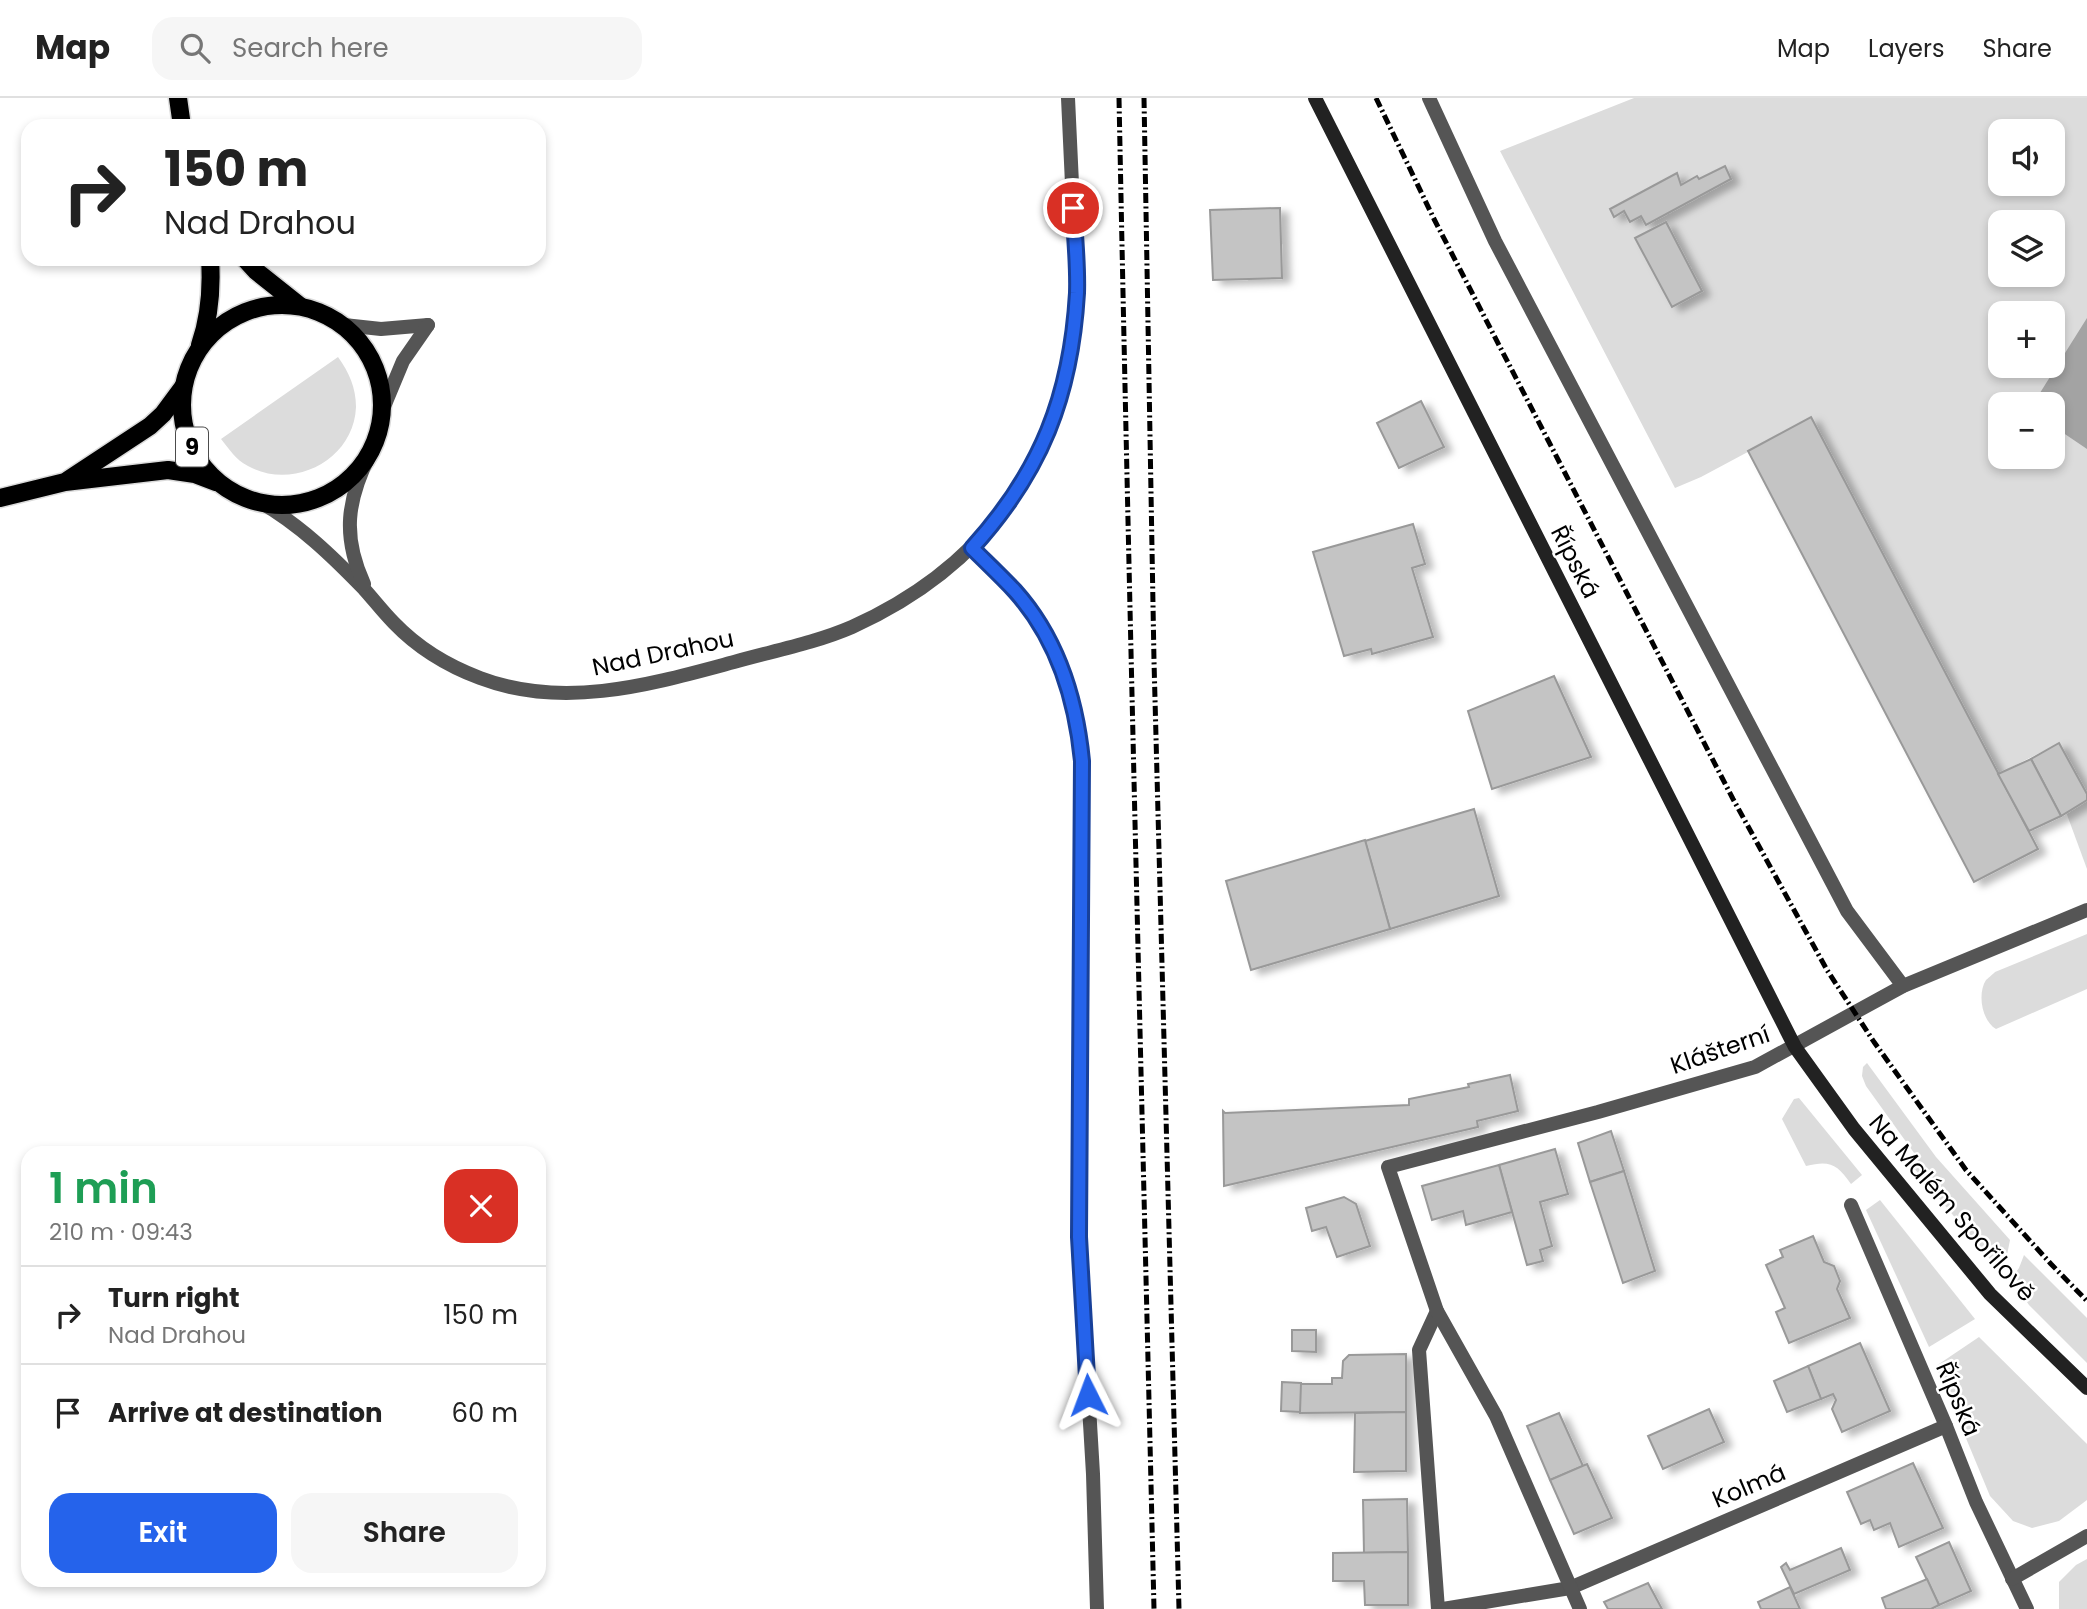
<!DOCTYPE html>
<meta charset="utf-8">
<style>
:root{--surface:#fff;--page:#f6f6f6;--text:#222;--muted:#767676;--line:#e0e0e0;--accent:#2563eb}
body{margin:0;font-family:Poppins,sans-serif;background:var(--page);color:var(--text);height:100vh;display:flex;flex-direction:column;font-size:26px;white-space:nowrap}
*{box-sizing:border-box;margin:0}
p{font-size:23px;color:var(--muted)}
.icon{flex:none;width:38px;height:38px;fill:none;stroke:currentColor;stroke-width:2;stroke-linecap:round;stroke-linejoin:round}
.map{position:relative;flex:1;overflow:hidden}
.side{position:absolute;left:21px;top:1048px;width:525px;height:441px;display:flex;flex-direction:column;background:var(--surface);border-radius:21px;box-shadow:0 4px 10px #0003}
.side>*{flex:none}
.guide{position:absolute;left:21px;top:21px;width:525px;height:147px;border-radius:21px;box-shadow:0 4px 10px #0003;background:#fff;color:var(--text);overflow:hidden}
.fabs{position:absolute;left:1988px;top:21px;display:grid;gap:14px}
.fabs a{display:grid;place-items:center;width:77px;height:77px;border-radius:14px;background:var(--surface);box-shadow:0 4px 10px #0003;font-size:35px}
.pin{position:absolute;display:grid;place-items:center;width:60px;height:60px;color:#fff;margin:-30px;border:4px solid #fff;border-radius:50%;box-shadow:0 2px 7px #0007}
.me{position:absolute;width:77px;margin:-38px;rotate:357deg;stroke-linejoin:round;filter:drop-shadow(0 0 5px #0008)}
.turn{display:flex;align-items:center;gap:24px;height:147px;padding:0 28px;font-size:32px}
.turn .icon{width:91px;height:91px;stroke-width:2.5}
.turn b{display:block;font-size:49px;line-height:60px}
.round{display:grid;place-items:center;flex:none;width:74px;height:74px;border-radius:21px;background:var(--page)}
.summary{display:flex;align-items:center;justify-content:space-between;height:119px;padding:0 28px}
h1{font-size:42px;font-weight:600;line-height:52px;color:#1e9e55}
.button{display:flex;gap:14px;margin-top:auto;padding:14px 28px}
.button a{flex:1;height:80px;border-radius:21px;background:var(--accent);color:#fff;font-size:28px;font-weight:600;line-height:80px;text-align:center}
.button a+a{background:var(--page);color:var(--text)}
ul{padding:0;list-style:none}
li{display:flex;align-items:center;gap:21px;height:98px;padding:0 28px;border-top:2px solid var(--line)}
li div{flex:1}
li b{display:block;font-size:26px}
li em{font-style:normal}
header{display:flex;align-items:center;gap:42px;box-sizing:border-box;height:98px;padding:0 35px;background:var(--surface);border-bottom:2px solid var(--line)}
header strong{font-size:33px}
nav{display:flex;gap:38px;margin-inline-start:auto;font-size:24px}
.search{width:490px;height:63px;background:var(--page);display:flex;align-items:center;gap:18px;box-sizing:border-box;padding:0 24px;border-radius:21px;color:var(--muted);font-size:26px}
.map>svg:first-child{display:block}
</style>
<header>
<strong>Map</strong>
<div class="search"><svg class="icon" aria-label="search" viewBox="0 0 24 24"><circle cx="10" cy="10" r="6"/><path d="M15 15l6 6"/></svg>Search here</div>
<nav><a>Map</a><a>Layers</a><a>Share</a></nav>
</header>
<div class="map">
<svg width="2087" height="1511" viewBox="0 0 2087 1511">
<defs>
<filter id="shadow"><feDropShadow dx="8" dy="4.5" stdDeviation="3.5" flood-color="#0004"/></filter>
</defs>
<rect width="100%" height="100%" fill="#fff"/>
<!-- green -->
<g fill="#dcdcdc" fill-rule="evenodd">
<path d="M1634,0H2087V696L2059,645L1998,676L1811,320L1701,379L1675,390L1500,53ZM2000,33H2053V86H2000ZM1724,68L1731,82L1646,127L1641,118L1630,123L1624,113L1614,118L1677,76L1681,87L1699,81ZM1666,124L1702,193L1672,209L1635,140ZM2000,124H2053V177H2000ZM2000,215H2053V268H2000ZM2000,306H2053V359H2000Z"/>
<path d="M338,259C349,274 356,290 356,309C354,362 293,393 248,368C236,362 229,351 221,341Z"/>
<path d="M2087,702V771L2066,714Z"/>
<path d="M2087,836V891L1996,931C1982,923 1977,896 1986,882C1986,882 1994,875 1995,874Z"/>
<path d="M1867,965L1936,1059L2010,1142L2006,1162L2000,1171L1987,1158L1913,1069L1917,1059L1866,988L1862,978L1863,969Z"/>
<path d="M1799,1000L1862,1077L1851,1086C1837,1066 1830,1062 1806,1068L1782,1021L1794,1001Z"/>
<path d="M1880,1102L1975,1221L1929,1249L1866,1112Z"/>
<path d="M2024,1157L2087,1220V1265L2029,1207L2011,1181L2019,1170Z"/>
<path d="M1979,1239L2087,1346V1402L2059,1423L2032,1430L2013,1423L1990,1398L1936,1268Z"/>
<path d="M2087,1461V1511H2059V1484L2076,1467Z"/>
</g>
<!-- water -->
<path fill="#a3a3a3" d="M2087,220V351L2053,328V306H2033Z"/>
<!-- building -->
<g fill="#c4c4c4" stroke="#999" stroke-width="2" filter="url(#shadow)">
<path d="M1725,68L1731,81L1646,127L1641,118L1630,124L1624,113L1614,119L1610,111L1677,75L1681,87L1697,78L1699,81Z"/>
<path d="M1280,110L1282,180L1213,182L1210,112Z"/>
<path d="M1666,124L1702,193L1672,209L1635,140Z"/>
<path d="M1421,303L1444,349L1399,370L1377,325Z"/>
<path d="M1811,319L2038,751L1974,784L1748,353Z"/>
<path d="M1413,426L1425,466L1412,470L1433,539L1372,556L1371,551L1344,558L1313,454Z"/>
<path d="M1554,578L1591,659L1492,691L1468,613Z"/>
<path d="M2059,645L2087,696V702L2061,718L2031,661Z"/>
<path d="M2031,661L2061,718L2029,733L1998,676Z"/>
<path d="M1474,711L1499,798L1390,831L1365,743Z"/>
<path d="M1365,742L1390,831L1251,872L1226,783Z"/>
<path d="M1510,977L1518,1013L1477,1023L1478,1029L1224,1088L1223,1013L1225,1015L1409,1007V1001L1469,989L1468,986Z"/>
<path d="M1611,1033L1624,1073L1590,1084L1578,1045Z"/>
<path d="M1555,1051L1568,1096L1540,1104L1552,1148L1540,1152L1543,1163L1527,1167L1499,1067Z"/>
<path d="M1499,1067L1512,1114L1466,1127L1463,1113L1432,1122L1422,1088Z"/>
<path d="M1624,1073L1655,1173L1623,1185L1590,1084Z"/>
<path d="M1344,1099L1356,1106L1370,1148L1337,1159L1326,1129L1312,1133L1306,1110Z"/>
<path d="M1813,1138L1824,1164L1834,1168L1840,1183L1837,1191L1850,1220L1789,1245L1776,1214L1785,1210L1766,1167L1783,1159L1780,1152Z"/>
<path d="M1292,1232H1316V1254L1292,1253Z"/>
<path d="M1860,1245L1890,1313L1842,1334L1832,1311L1836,1302L1833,1296L1821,1301L1808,1268Z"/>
<path d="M1406,1256V1314L1300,1315V1286H1332V1280H1342L1343,1263L1349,1257Z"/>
<path d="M1808,1268L1821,1301L1787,1314L1774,1283Z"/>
<path d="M1282,1284L1301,1285L1300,1314L1281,1313Z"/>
<path d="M1709,1311L1724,1344L1663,1371L1648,1338Z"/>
<path d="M1406,1314V1373L1354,1374L1355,1315Z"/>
<path d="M1559,1315L1583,1368L1550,1382L1527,1328Z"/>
<path d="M1913,1365L1943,1430L1899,1449L1890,1425L1874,1432L1870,1422L1861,1426L1847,1394Z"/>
<path d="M1587,1366L1612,1420L1574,1436L1550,1382Z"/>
<path d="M1407,1401L1408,1454L1364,1455L1363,1402Z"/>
<path d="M1949,1444L1971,1493L1939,1507L1916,1459Z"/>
<path d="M1841,1450L1850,1472L1794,1496L1781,1469L1786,1465L1790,1472Z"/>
<path d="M1408,1454V1507H1365L1364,1483H1333V1455Z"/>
<path d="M1927,1481L1939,1507L1931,1511H1886L1882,1500Z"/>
<path d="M1648,1485L1662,1511H1608L1604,1504Z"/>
<path d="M1790,1489L1800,1511H1761L1758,1504Z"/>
</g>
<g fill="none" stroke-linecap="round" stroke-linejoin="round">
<!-- primary casing -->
<g stroke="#dbdbdb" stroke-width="21">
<g id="primary">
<path d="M178,0L182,28"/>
<path d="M245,161L256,173L300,208"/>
<circle cx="282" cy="307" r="100"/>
<path d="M200,247C210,218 212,191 210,161"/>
<path d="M68,382L150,328L163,316L183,289"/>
<path d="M0,400L65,384L168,372L195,376L216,384"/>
</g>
</g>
<!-- lane -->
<g stroke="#555" stroke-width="14">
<path d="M344,227L381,231L428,227"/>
<path d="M383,311L403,263L428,227"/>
</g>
<!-- street -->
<g stroke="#555" stroke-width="14">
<path d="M1429,0L1495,143L1847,813L1903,888"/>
<path d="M260,404C300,427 332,458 364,491C374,502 383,514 394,525C418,550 448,568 480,580C564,612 652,586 734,564C773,553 815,545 852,529C994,465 1070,349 1077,194C1078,173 1075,151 1074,129C1072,86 1070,43 1068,0"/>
<path d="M972,450C986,464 1001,478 1015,493C1056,540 1076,601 1082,663L1079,1139L1093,1376L1097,1511"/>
<path d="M364,486C342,438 347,402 370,356"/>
<path d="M1851,1107L1946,1328L1976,1404L2027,1511"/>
<path d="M1437,1213L1419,1252L1438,1511"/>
<path d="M2012,1481L2087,1438"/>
<path d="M1443,1511L1570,1490L1946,1328"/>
<path d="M1580,1511L1496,1318L1437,1213L1388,1069L1598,1014L1755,969L1903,888L2087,812"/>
</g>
<!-- secondary -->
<path stroke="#222" stroke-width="14" d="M1315,0L1795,949L1854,1031L1990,1196L2087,1290"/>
<!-- primary -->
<use href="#primary" stroke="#000" stroke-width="18"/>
<!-- rail -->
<g stroke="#000" stroke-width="5" stroke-dasharray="10 3.5 2 3.5" stroke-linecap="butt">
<path d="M1119,0C1129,504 1142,1007 1154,1511"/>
<path d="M1144,0L1154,563L1179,1511"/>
<path d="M1376,0L1434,121L1733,701L1827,872L1874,944L1966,1072L2051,1166L2087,1203"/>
</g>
</g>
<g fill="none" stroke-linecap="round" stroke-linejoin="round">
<!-- route casing -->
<g stroke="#184099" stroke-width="18">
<path id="route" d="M1073,110C1075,138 1078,167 1077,195C1071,298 1041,374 972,450C986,464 1001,478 1015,493C1057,540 1076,601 1082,663L1079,1139L1088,1297"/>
</g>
<!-- route -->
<use href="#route" stroke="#2563eb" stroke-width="12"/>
</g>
<g text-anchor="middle" stroke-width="5" stroke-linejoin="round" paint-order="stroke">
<!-- shield labels -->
<rect fill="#fff" stroke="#4c4c4c" stroke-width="2" x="176" y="329.5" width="32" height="39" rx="5"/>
<g font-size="23" font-weight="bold" fill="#000">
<text x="192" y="357">9</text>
</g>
<!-- street labels -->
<g font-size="24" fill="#000" stroke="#fff">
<text transform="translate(1575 464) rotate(63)" y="8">Řípská</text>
<text transform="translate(663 555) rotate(-12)" y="8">Nad Drahou</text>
<text transform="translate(1720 952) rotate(-19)" y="8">Klášterní</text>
<text transform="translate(1952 1110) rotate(49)" y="8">Na Malém Spořilově</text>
<text transform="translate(1958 1301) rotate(67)" y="8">Řípská</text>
<text transform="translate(1749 1388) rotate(-23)" y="8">Kolmá</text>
</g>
</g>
</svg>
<div class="fabs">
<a><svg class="icon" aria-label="sound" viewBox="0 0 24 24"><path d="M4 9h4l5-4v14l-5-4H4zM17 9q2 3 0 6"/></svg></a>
<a><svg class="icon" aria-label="layers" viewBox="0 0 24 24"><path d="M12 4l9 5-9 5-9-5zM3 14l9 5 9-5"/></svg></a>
<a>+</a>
<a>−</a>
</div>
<div class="pin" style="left:1073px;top:110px;background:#d93025"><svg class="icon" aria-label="arrive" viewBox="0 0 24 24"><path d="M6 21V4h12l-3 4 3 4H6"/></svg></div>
<svg class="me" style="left:1088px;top:1297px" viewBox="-20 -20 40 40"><path d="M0-17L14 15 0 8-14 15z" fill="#2563eb" stroke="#fff" stroke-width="4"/></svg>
<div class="guide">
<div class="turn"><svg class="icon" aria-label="right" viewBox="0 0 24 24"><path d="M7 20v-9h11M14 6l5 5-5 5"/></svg><div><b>150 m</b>Nad Drahou</div></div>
</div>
<section class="side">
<div class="summary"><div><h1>1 min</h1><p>210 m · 09:43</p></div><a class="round" style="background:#d93025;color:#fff"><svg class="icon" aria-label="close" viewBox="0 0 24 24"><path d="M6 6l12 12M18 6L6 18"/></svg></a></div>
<ul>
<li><svg class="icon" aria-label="right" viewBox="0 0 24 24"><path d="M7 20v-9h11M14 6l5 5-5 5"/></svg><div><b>Turn right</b><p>Nad Drahou</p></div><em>150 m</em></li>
<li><svg class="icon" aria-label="arrive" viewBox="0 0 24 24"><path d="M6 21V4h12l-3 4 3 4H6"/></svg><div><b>Arrive at destination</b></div><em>60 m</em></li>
</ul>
<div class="button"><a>Exit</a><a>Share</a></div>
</section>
</div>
